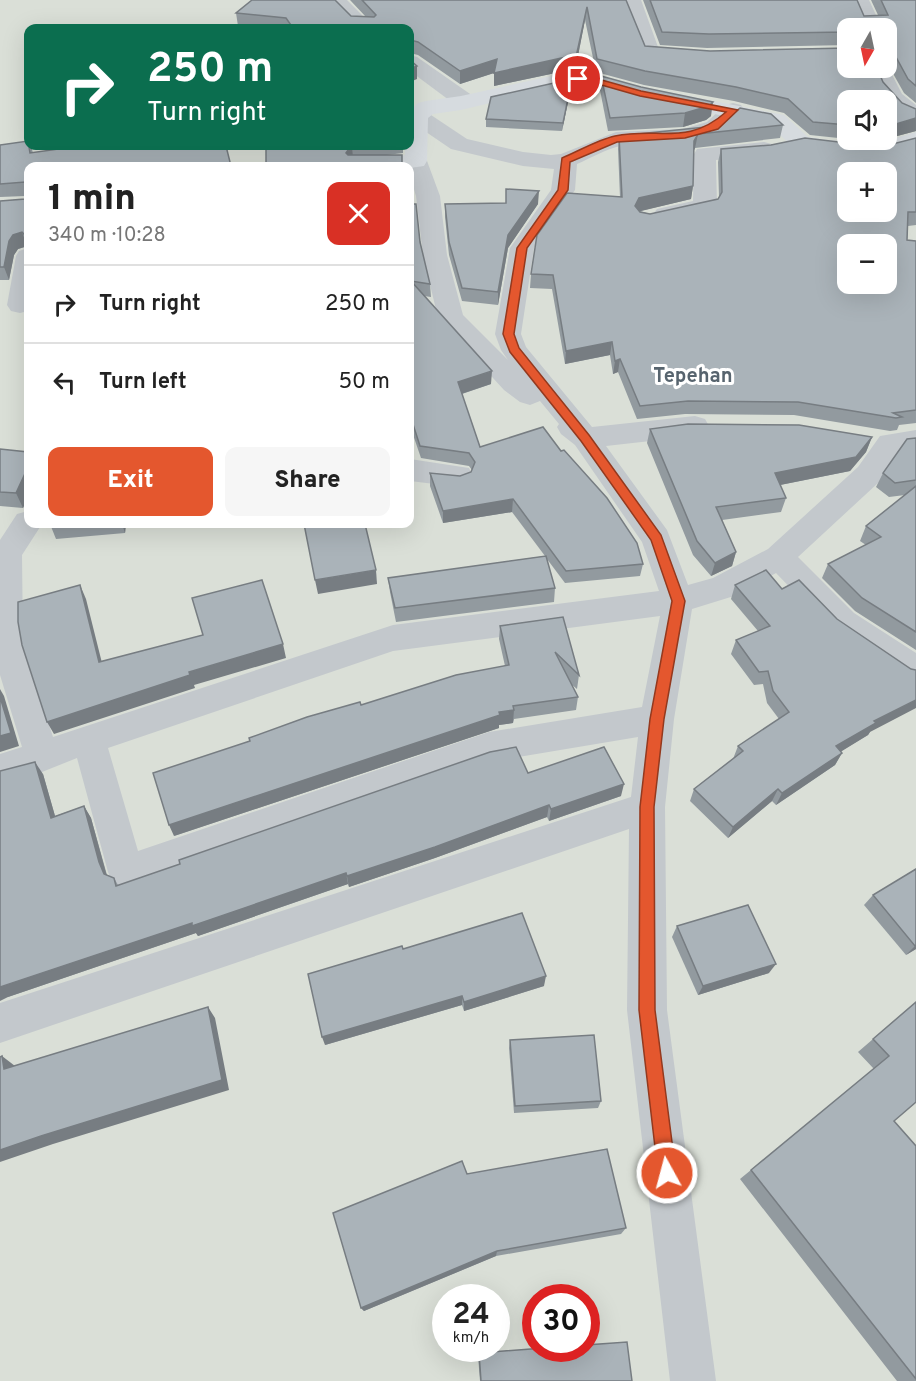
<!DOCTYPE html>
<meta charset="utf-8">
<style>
:root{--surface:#fff;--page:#f6f6f6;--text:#222;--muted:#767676;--line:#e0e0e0;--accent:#e4572e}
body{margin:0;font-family:Overpass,sans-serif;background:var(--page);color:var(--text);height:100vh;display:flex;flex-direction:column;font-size:22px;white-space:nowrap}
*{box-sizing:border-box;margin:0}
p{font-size:20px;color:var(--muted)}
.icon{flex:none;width:33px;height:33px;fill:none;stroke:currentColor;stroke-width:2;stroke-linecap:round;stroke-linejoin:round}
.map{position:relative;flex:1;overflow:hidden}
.details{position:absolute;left:24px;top:162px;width:390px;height:366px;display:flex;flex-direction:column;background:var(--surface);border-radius:12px;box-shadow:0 6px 24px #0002}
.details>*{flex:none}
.banner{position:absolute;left:24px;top:24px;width:390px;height:126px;border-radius:12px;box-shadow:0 6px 24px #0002;background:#0b6e4f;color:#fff;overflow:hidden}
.needle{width:39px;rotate:189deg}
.tools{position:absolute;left:837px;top:18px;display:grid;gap:12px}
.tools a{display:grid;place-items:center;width:60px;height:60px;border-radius:12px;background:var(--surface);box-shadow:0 6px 24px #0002;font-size:30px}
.speed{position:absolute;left:432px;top:1284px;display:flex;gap:12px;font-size:30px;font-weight:700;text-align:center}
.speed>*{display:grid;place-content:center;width:78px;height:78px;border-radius:50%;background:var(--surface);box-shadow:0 6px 24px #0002;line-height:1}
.speed small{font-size:15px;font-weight:400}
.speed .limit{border:9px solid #d22;background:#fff;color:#111}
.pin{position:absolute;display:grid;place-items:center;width:51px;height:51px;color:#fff;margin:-26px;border:3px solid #fff;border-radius:50%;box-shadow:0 2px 6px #0007}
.me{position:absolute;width:66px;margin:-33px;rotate:353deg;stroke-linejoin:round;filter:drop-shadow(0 0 4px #0008)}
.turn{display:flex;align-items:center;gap:21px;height:126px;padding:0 24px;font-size:27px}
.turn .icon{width:78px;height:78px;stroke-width:2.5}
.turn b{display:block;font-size:42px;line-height:51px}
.round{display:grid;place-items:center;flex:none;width:63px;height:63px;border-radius:12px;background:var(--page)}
.headline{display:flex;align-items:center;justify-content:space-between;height:102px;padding:0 24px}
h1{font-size:36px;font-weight:800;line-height:45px}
.action{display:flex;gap:12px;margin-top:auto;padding:12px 24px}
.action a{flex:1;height:69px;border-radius:12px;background:var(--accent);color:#fff;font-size:24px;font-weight:800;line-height:69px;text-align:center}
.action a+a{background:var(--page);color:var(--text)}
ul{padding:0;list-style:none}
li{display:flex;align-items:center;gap:18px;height:78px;padding:0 24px;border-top:2px solid var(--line)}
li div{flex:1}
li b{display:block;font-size:22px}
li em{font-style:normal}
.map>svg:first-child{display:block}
</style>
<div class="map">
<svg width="916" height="1381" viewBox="0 0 916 1381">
<rect width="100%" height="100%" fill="#fafaf8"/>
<!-- green -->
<path fill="#dadfd7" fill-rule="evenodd" d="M0,0H916V1381H0ZM28,28H410V146H28ZM848,28H886V68H848ZM848,100H886V140H848ZM28,166H410V524H28ZM848,172H886V212H848ZM848,244H886V284H848ZM446,1298H496V1348H446ZM536,1298H586V1348H536Z"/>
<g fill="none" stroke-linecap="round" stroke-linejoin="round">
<!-- street -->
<g fill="#c3c8cc" fill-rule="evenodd">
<path d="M326,0H347L375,28H354Z"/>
<path d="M621,0H641L658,47L694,51L697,55L694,59L687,61L643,57Z"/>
<path d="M849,0H869L882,28H862Z"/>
<path d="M410,55L417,57L473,96L476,101L473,106L465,108L457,106L410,71Z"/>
<path d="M886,63L902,94L916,105V123C889,116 879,92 869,68H886Z"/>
<path d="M733,103L741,105L744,110C713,155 664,136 620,146C606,149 591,158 577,164L575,190L534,248L521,334L526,347L592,427L695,416L705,419L709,426L705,433L695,436L606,446L667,530L688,585L713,578L768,549L858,467L880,436L916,430V450L899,452L878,483L798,557L854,613L916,653V684L904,680L832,631L776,573L734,596L692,609L674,719L665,807L667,1010L716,1381H670L627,1010L629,829L0,1043V1003L631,797L638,737L489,762L126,889L113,884L108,872L77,758L42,772L39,771L0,784V754L22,747L0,675V540L17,514L28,511V524H42L22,555L23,645L53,737L393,625L659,591L642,542L575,445L561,434L557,427L559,424L540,401L530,405L520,402L504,390L438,318L423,255L416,196L410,176V166H406L405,161L408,156L416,154L424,156L427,161L440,196L447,255L463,315L508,360L501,350L495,334L510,248L551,190L554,169L523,166L451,149L410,121V111L417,109L425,111L467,139L523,152L551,155L561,154L616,132L683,129L707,122L725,105ZM660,616L642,707L489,732L138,851L108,748L393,651Z"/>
<path d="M764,142L772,144L775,149L772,154L716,160L717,206L713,211L665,221L657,219L653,214L657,209L693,201L694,154L697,149Z"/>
<path d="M28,248V311L20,313L11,311L7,305L16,256L19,251Z"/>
<path d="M410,459L469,468L473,476L469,484L459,487L410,481Z"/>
</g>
<!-- secondary -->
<path fill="#d6dbdf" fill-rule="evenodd" d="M565,73H591L643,87L784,115L808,137L828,140L876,144L916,132V148L876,158L801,149L793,147L769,125L640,99L590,85H565L461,110L433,114L428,118L427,161L424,166L410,168V166H349L353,161L405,155V146H410V111L418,103L426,101L461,96Z"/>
</g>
<!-- wall -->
<g fill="#929a9f">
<path d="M350,0H626L645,46L883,82L902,103L916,109V131L886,139V100H848V139L810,135L784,113L734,101L644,85L596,72L585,20L575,71H565L494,86V73L460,84L418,55L410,53V28H261L238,26L236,13L366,17Z"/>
<path d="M643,0H857L864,16L878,15L871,0H916V103L904,93L886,61V28H848V45L707,48L660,45Z"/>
<path d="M601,76L711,116L706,120L683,127L608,131L600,90Z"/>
<path d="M572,79L571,87L562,131L486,127V119Z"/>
<path d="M783,125L780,138L695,148L694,150L693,186L691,199L640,211L650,214L718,199L719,197L718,162L721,149L881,147L916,138V225L908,226L907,240L916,241V423L899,425L897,430L890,431L794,415L685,414L637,419L618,372L613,374L610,355L565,364L552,289L530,288L531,274L620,197L618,149L619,136Z"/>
<path d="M854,140H884L876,142Z"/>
<path d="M0,145L31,146L33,153L28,166V275L25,266V247L18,249L14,255L9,280H0V201L25,199V196L0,197Z"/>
<path d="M266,146H403V153L387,155H402V166H266Z"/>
<path d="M506,189L538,204L508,248L498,305L462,301L449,255L445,217V204L506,203Z"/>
<path d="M410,204L420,242L430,284L431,297L424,296L491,384L462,394L480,447L643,564L640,576L565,583L547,559L555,588L554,602L396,622L390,592L388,578L545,556L512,512L443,523L430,486V473L460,476L471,472L472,470L469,466L421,458L410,426Z"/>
<path d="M650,429L872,437L866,452L850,471L780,485L786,498L781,512L722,520L736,552L732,566L711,576L693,555L647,443Z"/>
<path d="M916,438V650L855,611L822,578L828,564L866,545L860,541L866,526L905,495L889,497L876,487L883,473Z"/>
<path d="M0,449L28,452V497L23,508L0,506Z"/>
<path d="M50,524H126L125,533L56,539Z"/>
<path d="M735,585L870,732L868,735L841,751L842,753L835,765L776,805L772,801L728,838L690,801L694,789L733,759L738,746L779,719L767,703L763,684L754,685L731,654L736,640L758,631L731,599Z"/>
<path d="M563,617L579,675L577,689L571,684L578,697L576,710L514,719L513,723L499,725V728L174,836L361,705L505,666L499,639L500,626Z"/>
<path d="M528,773L621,796L549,821L547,817L435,858L349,887L348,884L198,936L196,933L8,997L43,774L55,816L84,806L91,818L107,875L114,878L118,885Z"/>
<path d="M916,869V949L906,955L864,905L873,895Z"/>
<path d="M677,926L769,973L698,995L672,937Z"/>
<path d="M403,949L544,986L464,1011L462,1005L325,1045Z"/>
<path d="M916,1002L894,1121L916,1146V1381H897L740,1179L874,1069L858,1052Z"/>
<path d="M510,1040L601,1101L598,1108L514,1113L509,1048Z"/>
<path d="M467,1174L626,1228L621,1234L496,1256L364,1311L361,1308Z"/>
<path d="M479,1353L632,1381H480L478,1356Z"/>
</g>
<!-- shaded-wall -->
<g fill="#777d82">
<path d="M587,7L585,20L575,71L576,57Z"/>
<path d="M566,57L565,71L494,86V73L460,84V71L497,59Z"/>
<path d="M417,66V79L410,82V69Z"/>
<path d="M572,79L571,87L562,131L563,123Z"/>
<path d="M713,102L711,116L706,120L683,127L685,113Z"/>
<path d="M916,118V131L886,139V127Z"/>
<path d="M698,134L695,148L692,154L694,141Z"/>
<path d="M352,146L353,159L346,153Z"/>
<path d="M693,186L691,199L637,212L635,206L639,198Z"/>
<path d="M539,191L538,204L508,248L498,305V292L508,235Z"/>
<path d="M22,232L27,246L18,249L14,255L9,280L4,267L9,241L13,235Z"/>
<path d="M612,342L610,355L565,364L566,351Z"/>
<path d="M620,359L618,372L613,374L615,361Z"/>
<path d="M492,371L491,384L458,395V382Z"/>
<path d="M872,437L866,452L850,471L770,487L775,473Z"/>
<path d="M28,467V497L23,508L16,493Z"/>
<path d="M513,499L512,512L443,523V511Z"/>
<path d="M122,524H126L125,533Z"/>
<path d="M736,552L732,566L711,576L715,563Z"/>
<path d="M376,570L377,584L318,594L315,580Z"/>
<path d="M80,585L86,599L105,675L99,662Z"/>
<path d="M283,644L286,658L194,685L195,688L54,734L47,722L189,672Z"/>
<path d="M0,689L4,696L19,746L0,752Z"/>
<path d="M916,700V708L870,732L868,735L829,759L836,746L874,721Z"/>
<path d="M514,710L513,723L499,725V728L174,836L169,825L499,712Z"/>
<path d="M842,753L835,765L776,805L782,793Z"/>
<path d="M35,762L43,774L59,830L51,818Z"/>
<path d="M624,784L621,796L549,821L551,809Z"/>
<path d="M778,789L772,801L728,838L733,827Z"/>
<path d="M549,805L547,817L435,858L349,887L347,876Z"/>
<path d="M84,806L91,818L106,873L111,885L104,874L99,862Z"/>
<path d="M346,873L348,884L198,936L196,933L8,997L0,1001V987L192,923Z"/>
<path d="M916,945V949L906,955Z"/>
<path d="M776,964L769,973L698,995L703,986Z"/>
<path d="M546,976L544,986L464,1011V1002Z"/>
<path d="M462,996V1005L325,1045L322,1037Z"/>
<path d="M208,1007L215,1018L229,1090L53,1144L0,1162V1150Z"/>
<path d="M2,1056L15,1066L4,1069Z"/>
<path d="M497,1251L496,1256L364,1311L361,1308Z"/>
</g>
<!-- building -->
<g fill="#aab3b9" stroke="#777d82" stroke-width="1.5" fill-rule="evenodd">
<path d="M252,0H335L351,16L374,17L376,15L362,0H626L645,46L710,51L848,48V68H877L883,82L902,103L916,109V118L886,127V100H848V125L813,122L788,99L736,87L645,71L597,59L587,7L576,57H566L494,73L497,59L460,71L418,42L410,40V28H293L286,18L236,13Z"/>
<path d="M650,0H857L864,16L888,15L881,0H916V86L908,79L891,48L888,52L886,53V28H848V32L709,34L662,32Z"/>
<path d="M410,60L417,66L410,69Z"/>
<path d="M601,76L641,87L713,102L709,106L685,113L610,118Z"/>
<path d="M572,79L563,123L486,119L491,97Z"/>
<path d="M740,108L771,114L783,125L698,134L694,141L693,186L639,198L635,206L640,212L650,214L718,199L722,192L721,149L771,145L805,138L881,147L916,138V212H908L907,240L916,241V410L893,413L902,417L896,418L798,402L688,401L640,406L620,359L615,361L612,342L566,351L553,275L531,274L537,235L567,193L622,197L619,136L706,127L722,122ZM848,172H886V212H848ZM848,244H886V284H848Z"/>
<path d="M28,141L30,153L80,146H226L231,166H28V266H25V235L22,232L13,235L9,241L4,267H0V201L25,199V182L0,184V145Z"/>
<path d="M266,146H351L346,153L348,155H402V166H266Z"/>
<path d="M506,189L539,191L508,235L498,292L462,288L449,242L445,204L506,203Z"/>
<path d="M410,204H416L420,242L430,284L411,281L492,371L458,382L480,447L543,427L561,451L564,450L607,498L637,543L643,564L566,571L513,499L443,511L430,473L460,476L471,472L475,462L469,453L420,446L410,415Z"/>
<path d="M688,424L799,425L872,437L856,457L775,473L786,498L716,507L736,552L715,563L697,541L650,429Z"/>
<path d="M916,438V480L895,483L883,473L907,439Z"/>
<path d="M0,449L28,452V467L16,493L0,492Z"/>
<path d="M916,486V632L862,598L828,564L881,537L866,526Z"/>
<path d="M304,524H365L376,570L315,580Z"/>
<path d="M546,556L555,588L395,608L388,578Z"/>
<path d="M766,570L782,589L799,580L837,619L911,669L916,670V700L874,721L876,723L836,746L842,753L782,793L778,789L733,827L694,789L743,751L738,746L789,712L773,691L768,671L759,672L736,640L770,626L735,585Z"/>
<path d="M262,580L283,644L189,672L190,675L47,722L22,645L18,622V602L80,585L99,662L203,635L192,598Z"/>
<path d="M563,617L579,675L555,652L578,697L513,706L514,710L499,712L500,715L169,825L153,773L250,741L249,738L307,717L360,702L361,705L456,675L509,665L500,626Z"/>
<path d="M0,697L11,733L0,736Z"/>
<path d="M516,747L528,773L604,747L624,784L551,809L549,805L435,847L347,876L346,873L192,926V923L0,987V771L35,762L51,818L84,806L99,862L104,874L114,878L116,886L180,864L179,860L490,752Z"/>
<path d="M916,869V945L915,946L873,895Z"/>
<path d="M748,905L776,964L703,986L677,926Z"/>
<path d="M522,913L546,976L464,1002L462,996L322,1037L308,974L402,946L403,949Z"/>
<path d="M916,1002V1102L894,1121L916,1146V1379L751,1170L889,1056L873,1039Z"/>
<path d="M208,1007L222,1080L41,1136L0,1150V1057L2,1056L4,1069Z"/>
<path d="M594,1035L601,1101L515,1106L510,1040Z"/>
<path d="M607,1149L626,1228L497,1251L361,1308L333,1213L462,1161L467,1174Z"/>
<path d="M627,1342L632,1381H481L479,1353L544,1348H586V1345Z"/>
</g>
<!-- route -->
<path fill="#e4572e" stroke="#94391e" stroke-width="1.5" d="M575,77H591L641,91L738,110L718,129L685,138L617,142L570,162L568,190L527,248L514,334L519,348L589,435L661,535L685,601L664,719L654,807L655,1010L676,1173L673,1179L667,1182L661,1179L658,1173L639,1010L640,807L650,719L672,601L651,540L581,441L510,352L503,334L517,248L558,190L562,158C579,151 597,140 615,136C658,127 688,146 726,112L640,96L591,82L575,81Z"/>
<g text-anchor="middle" stroke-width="6" stroke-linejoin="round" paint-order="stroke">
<!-- quarter labels -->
<g font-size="20" font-weight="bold" fill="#57646e" stroke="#fff">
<text x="693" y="382">Tepehan</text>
</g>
</g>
</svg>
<div class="tools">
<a><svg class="needle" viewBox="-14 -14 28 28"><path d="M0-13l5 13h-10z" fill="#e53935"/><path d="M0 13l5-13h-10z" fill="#767676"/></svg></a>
<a><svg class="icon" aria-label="sound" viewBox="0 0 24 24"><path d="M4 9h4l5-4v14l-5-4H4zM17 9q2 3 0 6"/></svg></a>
<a>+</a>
<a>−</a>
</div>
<div class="speed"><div>24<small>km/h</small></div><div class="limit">30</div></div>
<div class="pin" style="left:578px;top:79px;background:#d93025"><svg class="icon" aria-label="arrive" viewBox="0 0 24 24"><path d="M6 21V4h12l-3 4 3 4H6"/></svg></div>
<svg class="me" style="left:667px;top:1173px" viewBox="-20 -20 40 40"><circle r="17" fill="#e4572e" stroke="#fff" stroke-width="3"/><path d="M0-11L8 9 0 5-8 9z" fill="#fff"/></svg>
<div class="banner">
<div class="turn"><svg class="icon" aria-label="right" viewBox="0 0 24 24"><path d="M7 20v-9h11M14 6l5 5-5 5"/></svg><div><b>250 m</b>Turn right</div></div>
</div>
<section class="details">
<div class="headline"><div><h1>1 min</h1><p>340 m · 10:28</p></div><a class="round" style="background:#d93025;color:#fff"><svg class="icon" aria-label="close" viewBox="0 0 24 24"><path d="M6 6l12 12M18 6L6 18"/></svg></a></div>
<ul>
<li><svg class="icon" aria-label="right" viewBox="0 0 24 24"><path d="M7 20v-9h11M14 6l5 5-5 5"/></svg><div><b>Turn right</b></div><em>250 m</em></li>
<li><svg class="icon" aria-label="left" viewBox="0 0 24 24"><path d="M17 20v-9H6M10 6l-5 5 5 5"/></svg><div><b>Turn left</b></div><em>50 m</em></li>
</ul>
<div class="action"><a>Exit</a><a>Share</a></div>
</section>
</div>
